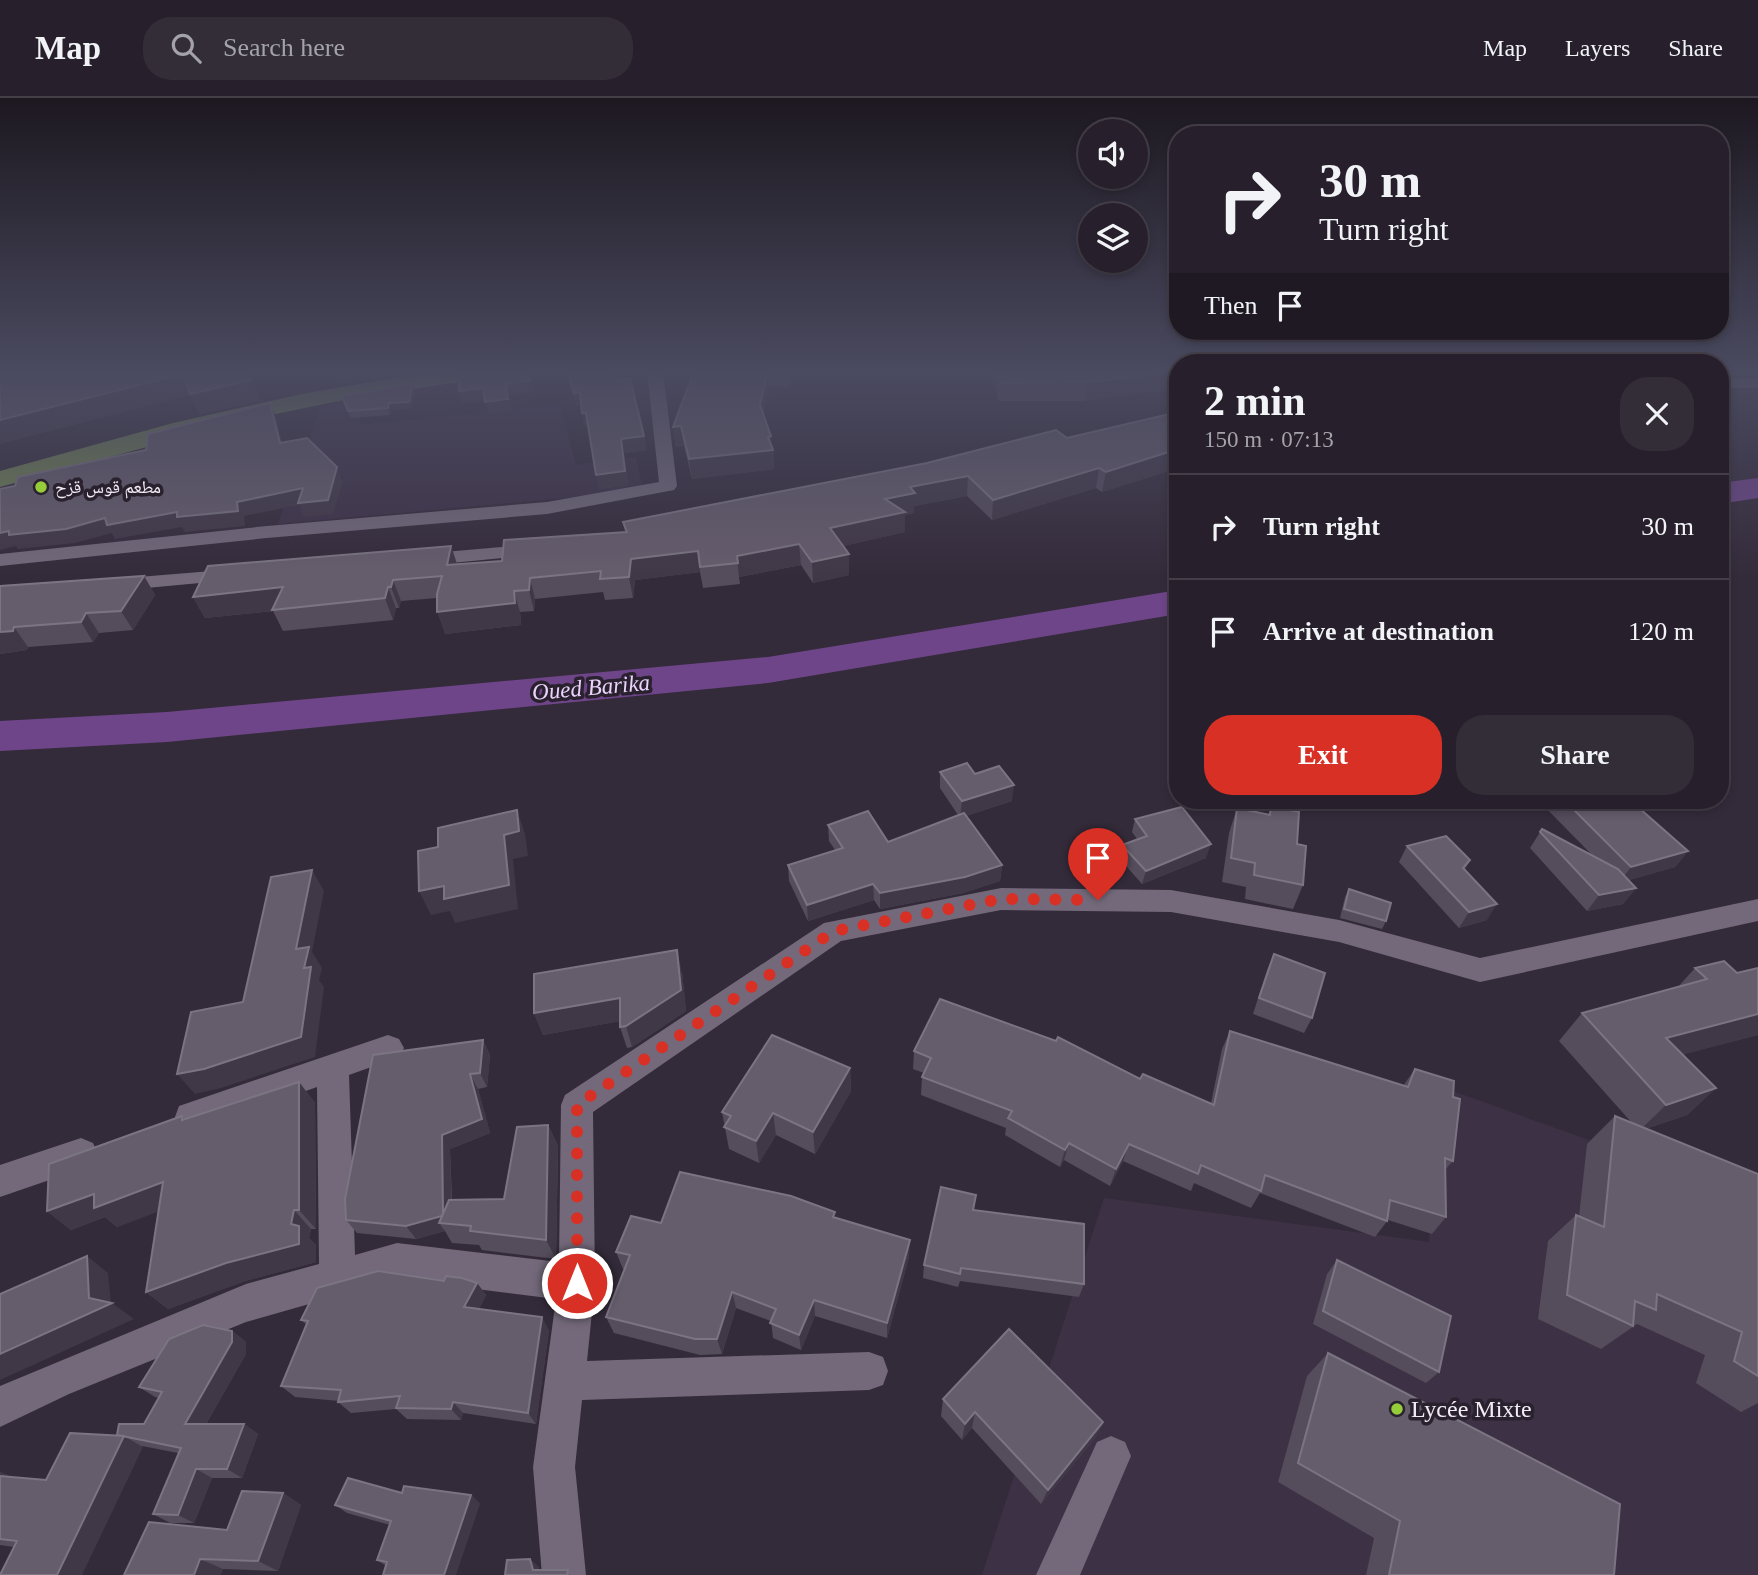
<!DOCTYPE html>
<meta charset="utf-8">
<style>
:root{--surface:#27202c;--page:#332d38;--text:#f1f3f6;--muted:#a4a3a9;--line:#433e48;--accent:#d93025}
body{margin:0;font-family:"Times New Roman","Noto Naskh Arabic",serif;background:var(--page);color:var(--text);height:100vh;display:flex;flex-direction:column;font-size:26px;white-space:nowrap}
*{box-sizing:border-box;margin:0}
p{font-size:23px;color:var(--muted)}
.icon{flex:none;width:38px;height:38px;fill:none;stroke:currentColor;stroke-width:2;stroke-linecap:round;stroke-linejoin:round}
.map{position:relative;flex:1;overflow:hidden}
.drawer{position:absolute;left:1169px;top:256px;width:560px;height:455px;display:flex;flex-direction:column;background:var(--surface);border-radius:28px;box-shadow:0 4px 10px #0003,0 0 0 2px var(--line)}
.drawer>*{flex:none}
.hud{position:absolute;left:1169px;top:28px;width:560px;height:214px;border-radius:28px;box-shadow:0 4px 10px #0003,0 0 0 2px var(--line);background:#27202c;color:var(--text);overflow:hidden}
.tools{position:absolute;left:1078px;top:21px;display:grid;gap:14px}
.tools a{display:grid;place-items:center;width:70px;height:70px;border-radius:50%;background:var(--surface);box-shadow:0 4px 10px #0003,0 0 0 2px var(--line);font-size:35px}
.pin{position:absolute;display:grid;place-items:center;width:60px;height:60px;color:#fff;margin:-72px -30px;border-radius:50% 50% 50% 0;rotate:-45deg;box-shadow:0 0 7px #0007}
.pin .icon{rotate:45deg}
.me{position:absolute;width:77px;margin:-38px;rotate:0deg;stroke-linejoin:round;filter:drop-shadow(0 0 5px #0008)}
.turn{display:flex;align-items:center;gap:24px;height:147px;padding:0 35px;font-size:32px}
.turn .icon{width:91px;height:91px;stroke-width:2.5}
.turn b{display:block;font-size:49px;line-height:60px}
.then{display:flex;align-items:center;height:66px;padding:0 35px;background:#0003;gap:14px;font-size:26px}
.round{display:grid;place-items:center;flex:none;width:74px;height:74px;border-radius:28px;background:var(--page)}
.overview{display:flex;align-items:center;justify-content:space-between;height:119px;padding:0 35px}
h1{font-size:42px;font-weight:800;line-height:52px}
.cta{display:flex;gap:14px;margin-top:auto;padding:14px 35px}
.cta a{flex:1;height:80px;border-radius:28px;background:var(--accent);color:#fff;font-size:28px;font-weight:800;line-height:80px;text-align:center}
.cta a+a{background:var(--page);color:var(--text)}
ul{padding:0;list-style:none}
li{display:flex;align-items:center;gap:21px;height:105px;padding:0 35px;border-top:2px solid var(--line)}
li div{flex:1}
li b{display:block;font-size:26px}
li em{font-style:normal}
header{display:flex;align-items:center;gap:42px;box-sizing:border-box;height:98px;padding:0 35px;background:var(--surface);border-bottom:2px solid var(--line)}
header strong{font-size:33px}
nav{display:flex;gap:38px;margin-inline-start:auto;font-size:24px}
.search{width:490px;height:63px;background:var(--page);display:flex;align-items:center;gap:18px;box-sizing:border-box;padding:0 24px;border-radius:28px;color:var(--muted);font-size:26px}
.map>svg:first-child{display:block}
</style>
<header>
<strong>Map</strong>
<div class="search"><svg class="icon" aria-label="search" viewBox="0 0 24 24"><circle cx="10" cy="10" r="6"/><path d="M15 15l6 6"/></svg>Search here</div>
<nav><a>Map</a><a>Layers</a><a>Share</a></nav>
</header>
<div class="map">
<svg width="1758" height="1477" viewBox="0 0 1758 1477">
<rect width="100%" height="100%" fill="#342b3a"/>
<!-- built -->
<g fill="#3d3146">
<path d="M362,303L360,327L560,306L576,367L636,359L643,393L278,426L321,308Z"/>
<path d="M1439,988L1758,1103V1477H982L1104,1100L1429,1144Z"/>
</g>
<g fill="none" stroke-linecap="round" stroke-linejoin="round">
<!-- river -->
<g fill="#6f458a" fill-rule="evenodd">
<path d="M1758,380V400L1720,406V385Z"/>
<path d="M1178,492V516L768,585L167,644L0,653V623L167,614L768,559Z"/>
</g>
<!-- minor -->
<g fill="#73697a" fill-rule="evenodd">
<path d="M647,273H663L677,388L674,392L547,416L267,440L0,468V456L267,428L547,404L659,384Z"/>
<rect x="1720" y="280" width="38" height="10"/>
<path d="M536,446L543,448L546,452L543,456L421,468L411,462L421,456Z"/>
<path d="M236,471L243,473L246,477L243,481L114,493L104,487L114,481Z"/>
<path d="M1001,790L1171,792L1339,822L1480,860L1758,801V823L1480,884L1339,844L1171,814L1001,812L841,843L593,1014L595,1185L587,1263L869,1254L883,1259L888,1273L883,1287L869,1292L582,1302L575,1369L586,1477H542L533,1369L556,1201L397,1181L246,1224L69,1296L0,1329V1288L246,1186L319,1166L317,989L191,1034L179,1030L175,1019L179,1008L388,937L399,941L404,950L399,959L349,977L355,1157L397,1145L559,1164L561,1007L565,997L824,825Z"/>
<path d="M81,1040L93,1045L98,1056L93,1067L0,1099V1067Z"/>
<path d="M1111,1338L1125,1344L1131,1358L1080,1477H1036L1097,1344Z"/>
</g>
<!-- primary -->
<path fill="#718350" fill-rule="evenodd" d="M499,273L488,280L363,298L242,323L0,389V373L173,325L302,296L436,273Z"/>
</g>
<!-- wall -->
<g fill="#554c5c">
<path d="M567,273L644,338L646,352L624,355L628,387L599,391L589,329H585L581,308H577L569,285Z"/>
<path d="M694,273H792L790,289H769L763,317L773,352L774,371L692,381L684,348L676,349L673,329Z"/>
<rect x="848" y="273" width="60" height="4"/>
<path d="M986,273H1178L1085,303H999L993,281H987Z"/>
<path d="M1720,273H1758V278L1720,277Z"/>
<path d="M413,286L415,293L412,311L391,312L390,317L351,320L342,298Z"/>
<path d="M1178,314V370L1102,394L1096,390L992,422L967,398L914,408V415L905,417V434L843,448L849,456V477L813,485L801,467L739,479L740,486L703,490L700,474L635,482L633,500L605,502L603,494L535,501L534,513L520,514L521,527L445,536L437,500L401,503L399,510H396L393,522L283,533L273,513L205,520L193,499L451,448L457,466L502,463L625,434L623,424L1067,340Z"/>
<path d="M144,478L155,497L133,532L99,535L93,544L28,549L27,552L0,556V488Z"/>
<path d="M940,674L975,676L1012,703L966,718L1002,767L1000,783L963,795L880,811L874,802L808,823L789,783L788,767L835,752L829,743L828,727L888,744L958,717L940,690Z"/>
<path d="M1544,702H1630L1688,753L1675,769L1629,782L1636,790L1623,806L1587,813L1530,750L1542,731L1592,757L1542,706Z"/>
<path d="M1271,708L1297,746L1303,787L1293,811L1245,801L1246,789L1222,784L1229,735L1237,710L1268,717Z"/>
<path d="M1135,721L1206,760L1142,786L1119,760L1122,747L1137,741L1132,734Z"/>
<path d="M1407,748L1470,762L1465,771L1487,822L1459,830L1399,764Z"/>
<path d="M1349,791L1386,823L1382,831L1340,820L1345,799Z"/>
<path d="M1274,856L1312,920L1304,935L1253,916L1267,872Z"/>
<path d="M1724,863L1758,937L1682,956L1716,990L1687,1017L1645,1031L1758,1076V1305L1741,1314L1696,1285L1705,1257L1637,1226L1601,1251L1538,1221L1548,1143L1576,1117L1579,1118L1587,1046L1615,1018L1632,1025L1559,943L1582,915L1678,889L1695,870Z"/>
<path d="M682,874L686,913L632,949L627,950L620,929V923L543,937L534,915Z"/>
<path d="M1230,933L1403,988L1415,971L1453,999V1063L1445,1072L1446,1119L1432,1136L1388,1122L1375,1139L1260,1095L1251,1110L1194,1085L1191,1093L1123,1063L1110,1088L1064,1062L1060,1069L1005,1037L1006,1030L921,997L922,979L924,975L913,971L914,953L1140,981L1211,1005L1222,951Z"/>
<path d="M483,942L490,957L487,989L478,991L490,1035L450,1051L452,1101H504L548,1027L558,1048L556,1161L482,1152L479,1147L452,1145L445,1133L416,1141L357,1135L346,1122Z"/>
<path d="M850,970L851,993L815,1056L776,1037L759,1065L729,1051L722,1014Z"/>
<path d="M299,984L315,1005L316,1131H311L309,1140L316,1147V1164L245,1183L168,1211L146,1194L158,1113L117,1129L105,1119L71,1132L47,1113L182,1018L184,1021Z"/>
<path d="M974,1112L1084,1186L1079,1199L960,1183L958,1189L923,1180L924,1167Z"/>
<path d="M836,1120L909,1159L887,1240L815,1218L801,1252L773,1240L771,1223L736,1210L722,1256L700,1257L614,1235L606,1219L625,1171H623L616,1154L661,1125Z"/>
<path d="M1337,1162L1439,1274L1426,1285L1313,1226L1327,1176Z"/>
<path d="M444,1183L477,1185L486,1197L479,1211L549,1232L536,1326L463,1315L461,1322L407,1321L396,1311L351,1315L338,1304L339,1303L295,1299L281,1288L307,1227L301,1222Z"/>
<path d="M232,1233L246,1244V1256L206,1326H244L258,1336L242,1380H212L194,1425H170L153,1416L178,1355L142,1348L14,1449L0,1447V1374L9,1378V1379L46,1382L119,1338L144,1326L159,1300L155,1299L139,1289Z"/>
<path d="M1328,1255L1614,1477H1366L1374,1440L1278,1384L1307,1278Z"/>
<path d="M943,1301L1103,1324L1095,1340L1041,1406L972,1330L962,1342L941,1318Z"/>
<path d="M283,1395L301,1407L278,1473L223,1471L220,1477L149,1424L227,1432Z"/>
<path d="M402,1395L471,1397L480,1406L386,1468L377,1462L390,1427L347,1415L335,1407Z"/>
</g>
<!-- shaded-wall -->
<g fill="#413847">
<path d="M290,273H323L293,281Z"/>
<path d="M340,273H419L337,287L332,274Z"/>
<path d="M768,273L769,292L761,327L760,307Z"/>
<path d="M789,273H792L790,289Z"/>
<path d="M1178,273V291L1085,303L1088,284Z"/>
<path d="M183,276L252,282L261,303L199,316L190,297L0,346V322Z"/>
<path d="M530,282L533,294L509,298L512,313L489,316L485,304L506,286Z"/>
<path d="M413,286L415,293L412,311L391,312L390,317L388,310L389,305Z"/>
<path d="M483,290L487,303L462,305L459,293Z"/>
<path d="M580,294L583,307L577,308L574,295Z"/>
<path d="M270,305L276,319L286,359L280,345Z"/>
<path d="M582,315H586L589,329H585Z"/>
<path d="M681,328L684,348L676,349L673,329Z"/>
<path d="M644,338L646,352L624,355L628,387L599,391L596,377L621,341Z"/>
<path d="M771,338L774,371L692,381L689,361Z"/>
<path d="M1178,351V370L1102,394L1106,374Z"/>
<path d="M337,369L343,384L333,416L304,419L299,407L244,418L245,428L185,434L182,429L115,441L112,435L75,445L18,451L16,448L0,452V435L237,404Z"/>
<path d="M1099,370L1096,390L992,422L993,402Z"/>
<path d="M968,378L967,398L914,408V415L905,417V434L831,451L830,430L885,401L910,389Z"/>
<path d="M799,446L801,467L739,479L737,458Z"/>
<path d="M451,448L458,469L447,467Z"/>
<path d="M698,453L700,474L635,482L633,500L629,479L631,461Z"/>
<path d="M849,456V477L813,485L812,464Z"/>
<path d="M144,478L155,497L133,532L121,513Z"/>
<path d="M530,480L535,501L534,513L529,492Z"/>
<path d="M393,482L401,503L399,510L391,489Z"/>
<path d="M283,489L273,513L205,520L193,499Z"/>
<path d="M388,489L396,510L393,522L385,500Z"/>
<path d="M514,493L520,514L521,527L445,536L437,514Z"/>
<path d="M86,515L99,535L93,544L81,524Z"/>
<path d="M14,529L28,549L27,552L0,556V534Z"/>
<path d="M1014,687L1012,703L960,720L962,703Z"/>
<path d="M517,712L525,736L528,758L513,761L518,811L455,825L450,813L431,817L419,793L504,737Z"/>
<path d="M1211,746L1206,760L1142,786L1146,773Z"/>
<path d="M1688,753L1675,769L1619,785L1631,769Z"/>
<path d="M1002,767L1000,783L963,795L880,811V795Z"/>
<path d="M312,772L324,793L312,854L322,870L319,882L324,889L315,959L221,990L195,996L177,976L296,851Z"/>
<path d="M873,786L874,802L808,823L807,807Z"/>
<path d="M1636,790L1623,806L1587,813L1599,797Z"/>
<path d="M1497,806L1487,822L1459,830L1469,814Z"/>
<path d="M677,852L682,874L686,913L632,949L626,928Z"/>
<path d="M620,900L627,922L543,937L534,915Z"/>
<path d="M1758,916V937L1640,968L1666,940Z"/>
<path d="M483,942L490,957L487,989L480,975Z"/>
<path d="M850,970L851,993L815,1056L813,1034Z"/>
<path d="M470,976L478,991L490,1035L450,1051L452,1126L439,1125L445,1133L416,1141L406,1128L442,1037Z"/>
<path d="M299,984L315,1005L316,1131L299,1112Z"/>
<path d="M1716,990L1687,1017L1639,1033L1666,1007Z"/>
<path d="M773,1015L776,1037L759,1065L756,1043Z"/>
<path d="M548,1027L558,1048L556,1161L546,1142Z"/>
<path d="M1069,1045L1064,1062L1060,1069L1065,1052Z"/>
<path d="M1129,1046L1123,1063L1110,1088L1116,1071Z"/>
<path d="M163,1084L184,1104L117,1129L105,1119L71,1132L47,1113L94,1096Z"/>
<path d="M294,1112L311,1131L309,1140L316,1147V1164L245,1183L168,1211L146,1194L291,1126Z"/>
<path d="M910,1142L909,1159L887,1240V1225Z"/>
<path d="M87,1158L108,1175L111,1206L112,1205L134,1221L0,1282V1256L89,1200Z"/>
<path d="M477,1185L486,1197L474,1222L464,1209Z"/>
<path d="M732,1194L736,1210L722,1256L717,1241Z"/>
<path d="M814,1202L815,1218L801,1252L799,1237Z"/>
<path d="M542,1219L549,1232L536,1326L528,1315Z"/>
<path d="M232,1233L246,1244V1256L200,1336L185,1326Z"/>
<path d="M453,1304L463,1315L461,1322L451,1311Z"/>
<path d="M975,1314L972,1330L962,1342L965,1326Z"/>
<path d="M1103,1324L1095,1340L1041,1406L1048,1392Z"/>
<path d="M244,1326L258,1336L242,1380L227,1371Z"/>
<path d="M124,1338L143,1349L82,1477H57Z"/>
<path d="M196,1371L212,1380L194,1425L178,1417Z"/>
<path d="M0,1374L9,1378L5,1387L0,1384Z"/>
<path d="M283,1395L301,1407L278,1473L258,1463Z"/>
<path d="M471,1397L480,1406L456,1477H444Z"/>
<path d="M200,1461L223,1471L220,1477H194Z"/>
<path d="M530,1461L539,1469L541,1477L533,1472Z"/>
</g>
<!-- building -->
<g fill="#665d6c" stroke="#7b7482" stroke-width="2">
<path d="M0,273H243L252,282L190,296L183,276L0,322Z"/>
<path d="M465,273H526L530,282L506,286L508,301L485,304L483,290L459,293V274Z"/>
<path d="M567,273H606L615,282L630,280L644,338L621,341L625,373L596,377L586,315H582L580,294L574,295Z"/>
<path d="M694,273H768L760,307L771,338L768,339L773,352L689,361L681,328L673,329Z"/>
<path d="M997,273H1178L1088,284L1001,285Z"/>
<path d="M413,286L409,304L389,305L388,310L348,313L342,298Z"/>
<path d="M270,305L280,345L307,340L337,369L328,402L298,405L303,390L237,404L238,413L177,419V414L107,427L105,420L66,431L9,437V433L0,435V391L15,388L18,379L146,352L148,336Z"/>
<path d="M1178,314V351L1106,374L1099,370L993,402L968,378L910,389L915,395L885,401L905,414L830,430L849,456L812,464L799,446L737,458L738,465L700,469L698,453L631,461L629,479L600,481L601,473L530,480L529,492L514,493L515,505L437,514V496L442,478L393,482L391,489H388L385,500L272,512L283,489L193,499L208,468L451,448L447,467L502,463L504,442L627,434L623,424L927,365L1056,332L1067,340Z"/>
<path d="M144,478L121,513L86,515L81,524L14,529L13,533L0,534V488Z"/>
<path d="M967,665L975,676L999,668L1014,687L962,703L940,674Z"/>
<path d="M1564,702H1630L1688,753L1631,769Z"/>
<path d="M1271,708L1299,714L1297,746L1306,748L1303,787L1254,777L1255,765L1231,760L1237,710L1270,717Z"/>
<path d="M1182,709L1211,746L1146,773L1122,747L1147,738L1135,721Z"/>
<path d="M517,712L519,733L504,737L509,787L444,801V788L419,793L418,753L438,749V730Z"/>
<path d="M868,713L888,744L964,715L1002,767L965,779L880,795L873,786L807,807L788,767L843,750L828,727Z"/>
<path d="M1542,731L1618,771L1636,790L1599,797L1540,734Z"/>
<path d="M1446,738L1470,762L1463,770L1497,806L1469,814L1407,748Z"/>
<path d="M312,772L296,851L309,849L304,870L311,869L301,939L204,971L177,976L191,914L243,904L271,779Z"/>
<path d="M1349,791L1391,805L1386,823L1344,811Z"/>
<path d="M677,852L681,892L626,928L620,929V900L534,915V876Z"/>
<path d="M1274,856L1325,875L1312,920L1259,900Z"/>
<path d="M1724,863L1737,875L1758,870V916L1666,940L1716,990L1666,1007L1582,915L1707,881L1695,870Z"/>
<path d="M940,901L1056,943L1058,939L1140,981L1143,976L1214,1007L1230,933L1408,989L1415,971L1454,983L1453,999L1460,1001L1453,1063L1445,1060L1446,1119L1390,1102L1387,1123L1265,1077L1261,1093L1201,1067L1198,1076L1129,1046L1116,1071L1069,1045L1065,1052L1008,1020L1012,1013L922,979L931,960L914,953Z"/>
<path d="M772,937L850,970L813,1034L773,1015L756,1043L724,1029L731,1018L722,1014Z"/>
<path d="M483,942L480,975L470,976L482,1021L442,1037L443,1115L442,1118L406,1128L346,1122L345,1101L373,957Z"/>
<path d="M299,984V1112H294L291,1126L299,1128V1146L226,1165L146,1194L163,1084L94,1110V1096L47,1113L49,1066L182,1018V1022Z"/>
<path d="M1615,1018L1758,1076V1278L1734,1263L1742,1234L1657,1196L1656,1212L1635,1203L1633,1228L1567,1197L1576,1117L1604,1129Z"/>
<path d="M548,1027L546,1142L470,1133L471,1128L439,1125L449,1102L504,1101L517,1029Z"/>
<path d="M680,1074L791,1098L835,1114L833,1119L910,1142L887,1225L814,1202L799,1237L770,1225L776,1211L732,1194L717,1241H695L606,1219L630,1157L616,1154L631,1118L661,1125Z"/>
<path d="M941,1089L976,1097L973,1112L1084,1126V1186L961,1170L960,1176L924,1167Z"/>
<path d="M87,1158L89,1200L112,1205L0,1256V1196Z"/>
<path d="M1337,1162L1451,1218L1439,1274L1323,1213Z"/>
<path d="M378,1173L444,1183L446,1178L462,1180L477,1185L464,1209L542,1219L528,1315L453,1304L451,1311L396,1310L400,1298L338,1304L341,1292L281,1288L308,1223L301,1222L317,1190Z"/>
<path d="M203,1227L232,1233V1244L185,1326H244L227,1371H196L178,1417L153,1416L181,1350L117,1337L119,1326H144L162,1294L139,1289L169,1241Z"/>
<path d="M1009,1231L1103,1324L1048,1392L975,1314L965,1326L943,1301Z"/>
<path d="M1328,1255L1620,1406L1614,1477H1389L1400,1423L1298,1365Z"/>
<path d="M70,1335L124,1338L57,1477H0L17,1443L0,1441V1378L46,1382Z"/>
<path d="M348,1380L402,1395L404,1388L471,1397L444,1477H383L387,1464L377,1462L391,1423L335,1407Z"/>
<path d="M242,1393L283,1395L258,1463L200,1461L194,1477H124L149,1424L227,1432Z"/>
<path d="M530,1461L533,1472H568L567,1477H505L507,1462Z"/>
</g>
<!-- sky -->
<linearGradient id="sky" x2="0" y2="1"><stop stop-color="#1d1820"/><stop offset="0.57" stop-color="#4a4a60"/><stop offset="1" stop-color="#4a4a60" stop-opacity="0"/></linearGradient>
<rect width="1758" height="480" fill="url(#sky)"/>
<g fill="none" stroke-linecap="round" stroke-linejoin="round">
<!-- route -->
<path stroke="#d93025" stroke-width="12" stroke-dasharray="0 21.6" d="M577,1185V1007L834,833L1001,801L1098,802"/>
</g>
<!-- markers -->
<g fill="#96cc39" stroke="#2a212f" stroke-width="2.5">
<circle cx="41" cy="389" r="7"/>
<circle cx="1397" cy="1311" r="7"/>
</g>
<g text-anchor="middle" stroke-width="7" stroke-linejoin="round" paint-order="stroke">
<!-- far-poi labels -->
<g font-size="18" fill="#f1ecf5" stroke="#2a212f" text-anchor="start">
<text x="55" y="395">مطعم قوس قزح</text>
</g>
<!-- water labels -->
<g font-size="23" font-style="italic" fill="#ebd4fc" stroke="#2a212f">
<text transform="translate(591 589) rotate(-5)" y="8">Oued Barika</text>
</g>
<!-- near-poi labels -->
<g font-size="24" fill="#f1ecf5" stroke="#2a212f" text-anchor="start">
<text x="1411" y="1319">Lycée Mixte</text>
</g>
</g>
</svg>
<div class="tools">
<a><svg class="icon" aria-label="sound" viewBox="0 0 24 24"><path d="M4 9h4l5-4v14l-5-4H4zM17 9q2 3 0 6"/></svg></a>
<a><svg class="icon" aria-label="layers" viewBox="0 0 24 24"><path d="M12 4l9 5-9 5-9-5zM3 14l9 5 9-5"/></svg></a>
</div>
<div class="pin" style="left:1098px;top:802px;background:#d93025"><svg class="icon" aria-label="arrive" viewBox="0 0 24 24"><path d="M6 21V4h12l-3 4 3 4H6"/></svg></div>
<svg class="me" style="left:577px;top:1185px" viewBox="-20 -20 40 40"><circle r="17" fill="#d93025" stroke="#fff" stroke-width="3"/><path d="M0-11L8 9 0 5-8 9z" fill="#fff"/></svg>
<div class="hud">
<div class="turn"><svg class="icon" aria-label="right" viewBox="0 0 24 24"><path d="M7 20v-9h11M14 6l5 5-5 5"/></svg><div><b>30 m</b>Turn right</div></div>
<div class="then">Then<svg class="icon" aria-label="arrive" viewBox="0 0 24 24"><path d="M6 21V4h12l-3 4 3 4H6"/></svg></div>
</div>
<section class="drawer">
<div class="overview"><div><h1>2 min</h1><p>150 m · 07:13</p></div><a class="round"><svg class="icon" aria-label="close" viewBox="0 0 24 24"><path d="M6 6l12 12M18 6L6 18"/></svg></a></div>
<ul>
<li><svg class="icon" aria-label="right" viewBox="0 0 24 24"><path d="M7 20v-9h11M14 6l5 5-5 5"/></svg><div><b>Turn right</b></div><em>30 m</em></li>
<li><svg class="icon" aria-label="arrive" viewBox="0 0 24 24"><path d="M6 21V4h12l-3 4 3 4H6"/></svg><div><b>Arrive at destination</b></div><em>120 m</em></li>
</ul>
<div class="cta"><a>Exit</a><a>Share</a></div>
</section>
</div>
